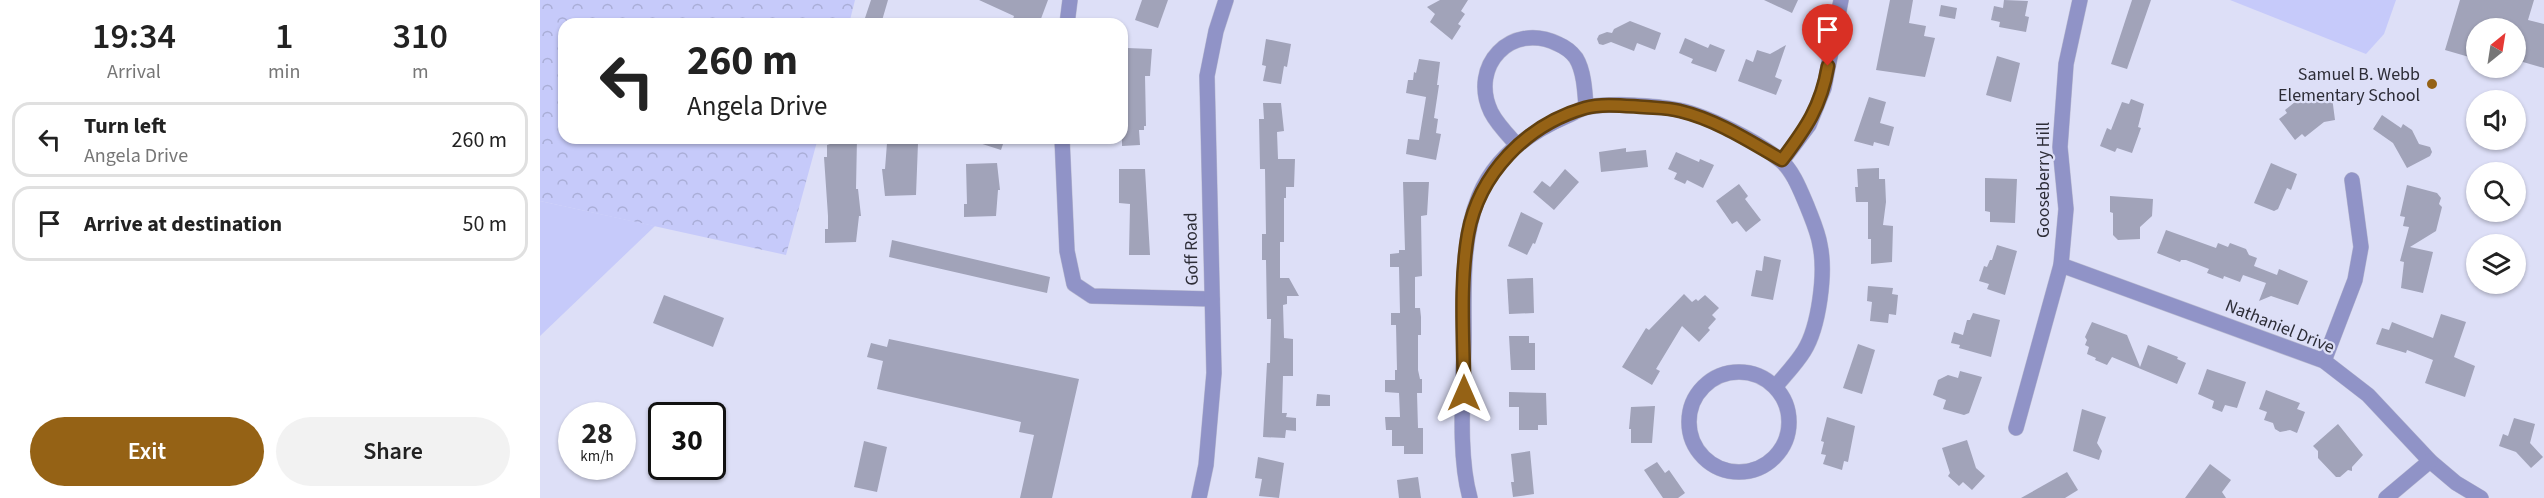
<!DOCTYPE html>
<style>
:root{--surface:#fff;--page:#f2f2f2;--text:#222;--muted:#767676;--line:#e0e0e0;--accent:#956215}
body{margin:0;font-family:"Source Sans 3",sans-serif;background:var(--page);color:var(--text);height:100vh;display:flex;flex-direction:column;font-size:22px;white-space:nowrap}
*{box-sizing:border-box;margin:0}
p{font-size:20px;color:var(--muted)}
.icon{flex:none;width:33px;height:33px;fill:none;stroke:currentColor;stroke-width:2;stroke-linecap:round;stroke-linejoin:round}
.map{position:relative;flex:1;overflow:hidden}
.drawer{display:flex;flex-direction:column;background:var(--surface);width:540px}
.drawer>*{flex:none}
.banner{position:absolute;left:18px;top:18px;width:570px;height:126px;border-radius:18px;box-shadow:0 2px 4px #0004;background:#fff;color:var(--text);overflow:hidden}
.needle{width:39px;rotate:30deg}
.buttons{position:absolute;left:1926px;top:18px;display:grid;gap:12px}
.buttons a{display:grid;place-items:center;width:60px;height:60px;border-radius:50%;background:var(--surface);box-shadow:0 2px 4px #0004;font-size:30px}
.speed{position:absolute;left:18px;top:402px;display:flex;gap:12px;font-size:30px;font-weight:700;text-align:center}
.speed>*{display:grid;place-content:center;width:78px;height:78px;border-radius:50%;background:var(--surface);box-shadow:0 2px 4px #0004;line-height:1}
.speed small{font-size:15px;font-weight:400}
.speed .limit{border:3px solid #111;border-radius:9px;background:#fff;color:#111}
.pin{position:absolute;display:grid;place-items:center;width:51px;height:51px;color:#fff;margin:-62px -26px;border-radius:50% 50% 50% 0;rotate:-45deg;box-shadow:0 0 6px #0007}
.pin .icon{rotate:45deg}
.me{position:absolute;width:66px;margin:-33px;rotate:0deg;stroke-linejoin:round;filter:drop-shadow(0 0 4px #0008)}
.turn{display:flex;align-items:center;gap:21px;height:126px;padding:0 30px;font-size:27px}
.turn .icon{width:78px;height:78px;stroke-width:2.5}
.turn b{display:block;font-size:42px;line-height:51px}
.eta{display:flex;justify-content:space-evenly;align-items:center;height:102px;text-align:center}
.eta b{font-size:36px;font-weight:600;line-height:42px}
.cta{display:flex;gap:12px;margin-top:auto;padding:12px 30px}
.cta a{flex:1;height:69px;border-radius:36px;background:var(--accent);color:#fff;font-size:24px;font-weight:600;line-height:69px;text-align:center}
.cta a+a{background:var(--page);color:var(--text)}
ul{padding:0;list-style:none}
li{display:flex;align-items:center;gap:18px;height:75px;margin:0 12px 9px;padding:0 18px;border:3px solid var(--line);border-radius:18px}
li div{flex:1}
li b{display:block;font-size:22px}
li em{font-style:normal}
main{display:flex;flex:1;min-height:0}
.map>svg:first-child{display:block}
</style>
<main>
<section class="drawer">
<div class="eta">
<div><b>19:34</b><p>Arrival</p></div>
<div><b>1</b><p>min</p></div>
<div><b>310</b><p>m</p></div>
</div>
<ul>
<li><svg class="icon" aria-label="left" viewBox="0 0 24 24"><path d="M17 20v-9H6M10 6l-5 5 5 5"/></svg><div><b>Turn left</b><p>Angela Drive</p></div><em>260 m</em></li>
<li><svg class="icon" aria-label="arrive" viewBox="0 0 24 24"><path d="M6 21V4h12l-3 4 3 4H6"/></svg><div><b>Arrive at destination</b></div><em>50 m</em></li>
</ul>
<div class="cta"><a>Exit</a><a>Share</a></div>
</section>
<div class="map">
<svg width="2004" height="498" viewBox="0 0 2004 498">
<defs>
<pattern id="forest-crowns" width="20" height="18" patternUnits="userSpaceOnUse" patternTransform="scale(1.5)"><rect width="20" height="18" fill="#c6cafa"/><path d="M2 6a3 3 0 1 1 6 0M12 15a3 3 0 1 1 6 0" fill="none" stroke="#aaaed7"/></pattern>
</defs>
<rect width="100%" height="100%" fill="#dddff7"/>
<!-- forest -->
<path fill="url(#forest-crowns)" d="M0,0H315L309,24H24V138H278L246,255L0,201Z"/>
<!-- park -->
<g fill="#c6cafa">
<path d="M1690,0H1856L1844,34L1826,54Z"/>
<path d="M0,201L115,226L0,336Z"/>
</g>
<!-- building -->
<g fill="#a1a3b9">
<path d="M331,0H348L341,24L325,18Z"/>
<path d="M439,0H508L499,24H488L473,19L474,16Z"/>
<path d="M602,0H628L618,28L595,20Z"/>
<path d="M900,0H928L921,11L925,14L918,24L921,26L912,40L890,22L895,14L887,7Z"/>
<path d="M1224,0H1258L1252,13Z"/>
<path d="M1350,0H1373L1369,23L1386,26L1384,36L1395,38L1385,77L1336,70Z"/>
<path d="M1464,0L1488,1L1485,16L1489,17L1486,32L1459,27L1460,22L1451,20L1454,6L1463,8Z"/>
<path d="M1592,0H1611L1587,69L1571,64Z"/>
<path d="M1920,0H1994L1988,20L2004,24V68L1976,60V28H1936V59L1905,50Z"/>
<path d="M1401,5L1417,8L1415,19L1399,16Z"/>
<path d="M1090,21L1121,33L1115,50L1097,43L1094,51L1071,42L1063,45L1059,44L1057,39L1059,35L1067,32L1072,33L1074,29Z"/>
<path d="M1145,38L1168,48L1170,44L1185,50L1176,72L1151,63L1153,59L1139,53Z"/>
<path d="M726,39L751,44L747,67L744,66L741,84L723,81L726,66L722,65Z"/>
<path d="M1246,45L1235,77L1242,80L1236,95L1198,81L1206,59L1213,62L1217,50L1230,54Z"/>
<path d="M587,48L612,49L610,76H605L606,126H604V130H599L600,145L582,146V110L586,109L585,87H582V56H588Z"/>
<path d="M1457,56L1480,63L1471,102L1446,95Z"/>
<path d="M879,59L900,62L897,85H899L894,118L898,119L896,133L901,134L896,160L866,154L868,139L879,140L886,97L866,93L868,80H873L874,72L876,73Z"/>
<path d="M1329,97L1346,102L1340,123L1354,127L1349,146L1334,142L1333,146L1314,141Z"/>
<path d="M1792,97L1795,120L1784,122L1765,137L1762,134L1755,140L1739,119L1747,113L1745,110L1755,102Z"/>
<path d="M1591,99L1604,104L1598,127L1601,128L1592,153L1577,148L1575,152L1560,146L1567,128L1571,130L1582,102L1589,104Z"/>
<path d="M723,103H741L744,131L737,132L738,159H755L754,187H746V198H744V242H740V278H749L759,296H747V304L743,305L744,338L753,339V376H743L742,413H747L746,417L756,418V431L746,430L745,438L723,437L727,363H730L731,319H727L726,260H722V234H726L725,169H720L719,119H724Z"/>
<path d="M1842,115L1861,128L1863,124L1872,130L1879,144L1890,147L1892,152L1890,156L1867,168L1853,143L1833,129Z"/>
<path d="M289,138H317L316,189H318L321,216H319L316,242L285,243V229H288V216L284,157H287V145L290,144Z"/>
<path d="M430,138H465L461,150L430,140Z"/>
<path d="M347,143H378L376,195L345,196L342,169H345Z"/>
<path d="M1086,148V152L1106,150L1108,167L1061,172L1059,152Z"/>
<path d="M1136,152L1159,162L1160,159L1174,165L1163,188L1147,180L1145,184L1134,179L1137,173L1128,169Z"/>
<path d="M457,163L460,190H458L456,216L424,217V204H427L426,164Z"/>
<path d="M1731,163L1757,174L1751,190L1747,188L1738,209L1734,211L1714,203Z"/>
<path d="M1339,168V179H1345L1346,202L1343,225L1353,226L1352,262L1331,264V239H1328V202H1316L1315,187H1318L1317,169Z"/>
<path d="M579,169H605L610,255H589L590,204L579,203Z"/>
<path d="M1025,169L1039,182L1014,210L993,192L1002,181L1010,187Z"/>
<path d="M1445,178L1477,179L1475,223L1450,222V212L1445,211Z"/>
<path d="M863,182H889L887,215L881,216L882,276L875,277V308H880L881,317V335H878V370L880,379H882V393H877L878,428H883V454H864V446H852V430H846L845,417H860L859,393L845,392V380H855V370H857L856,325H851V313H860L859,267H850V254L859,253V250H865Z"/>
<path d="M1199,184L1208,196L1205,199L1221,220L1206,232L1197,221L1192,224L1176,201Z"/>
<path d="M1867,185L1897,193L1901,198L1899,204L1902,207L1896,231L1870,247L1893,252L1883,293L1861,288L1864,262L1860,261L1869,227L1863,226L1865,217L1860,216Z"/>
<path d="M1570,196L1613,199L1612,216L1600,227V239L1578,240L1573,235V213L1570,212Z"/>
<path d="M981,212L1003,223L995,244L993,243L987,255L968,246Z"/>
<path d="M1626,230L1676,248L1678,243L1688,247L1690,243L1706,249L1709,255L1717,258L1714,266L1737,275L1739,269L1768,281L1758,305L1731,296L1719,301L1726,283L1703,275L1700,282L1684,276L1683,279L1667,273L1669,269L1646,260H1641L1640,262L1617,253Z"/>
<path d="M352,240L510,277L507,293L349,257Z"/>
<path d="M1457,245L1477,251L1465,295L1447,289L1449,284L1439,281L1444,266L1447,267L1450,260H1452Z"/>
<path d="M1224,256L1241,260L1233,300L1211,296L1216,270L1222,271Z"/>
<path d="M993,278L994,313L969,314L967,279Z"/>
<path d="M1328,286L1353,288L1352,294L1358,295L1356,315L1349,314L1348,323L1330,321L1332,302L1327,301Z"/>
<path d="M1144,294L1152,302L1156,299L1158,301L1165,295L1179,308L1172,315L1176,319L1168,328L1170,330L1159,342L1142,326L1116,369L1120,371L1112,385L1082,367L1106,328L1109,330Z"/>
<path d="M124,295L184,318L173,347L113,323Z"/>
<path d="M1433,313L1460,320L1451,357L1419,348L1420,345L1411,343L1414,332L1423,335L1427,320H1430Z"/>
<path d="M1901,314L1926,322L1914,357L1935,366L1925,397L1885,383L1893,360L1867,350L1866,353L1836,344L1842,328L1849,330L1852,322L1893,338Z"/>
<path d="M1552,322L1587,335L1600,367L1608,345L1638,357L1637,359L1646,363L1637,384L1572,357L1567,365L1555,360L1556,358L1547,354L1549,347L1545,345L1547,340L1545,337Z"/>
<path d="M969,336H989V343H995V370H971Z"/>
<path d="M349,339L539,379L512,498H480L494,435L479,432L481,422L337,389L343,361L327,357L331,343L347,347Z"/>
<path d="M1318,344L1335,350L1322,394L1303,388Z"/>
<path d="M1667,369L1706,382L1697,408L1685,405L1682,412L1672,408L1674,401L1658,394Z"/>
<path d="M1420,371L1442,377L1429,413L1424,415L1403,409L1406,400L1393,395L1398,380L1408,375L1418,378Z"/>
<path d="M1726,390L1760,403L1757,409L1765,412L1757,433L1750,430L1740,432L1735,429L1733,423L1724,420L1727,412L1719,409Z"/>
<path d="M969,392L1006,393L1007,425H998V430H979V407H969Z"/>
<path d="M777,394L790,395V406H776Z"/>
<path d="M1115,406L1112,443H1091V429H1089L1091,407Z"/>
<path d="M1542,409L1566,417L1557,443L1562,451L1559,460L1533,451Z"/>
<path d="M1287,417L1315,426L1308,462L1304,461L1302,470L1283,464L1286,455L1281,454L1284,442L1281,441Z"/>
<path d="M1974,418L1995,424L1990,443L2003,457L1991,468L1976,452L1959,446L1963,434L1968,436Z"/>
<path d="M1798,424L1823,455L1812,467V471L1808,470L1800,477H1796L1778,458V451L1773,446Z"/>
<path d="M1427,440L1436,468L1445,476L1432,490L1423,482L1419,486L1408,476L1410,473L1402,448Z"/>
<path d="M324,441L347,447L337,492L314,487Z"/>
<path d="M990,451L994,494L973,497L971,482H974L971,454Z"/>
<path d="M718,457L744,463L739,498L719,496L722,479L715,478Z"/>
<path d="M1117,462L1125,473L1129,470L1145,493L1138,498H1123L1104,470Z"/>
<path d="M1670,464L1691,480L1682,492L1686,498H1645Z"/>
<path d="M1527,472L1538,490L1525,498H1481Z"/>
<path d="M878,477L881,498H859L857,480Z"/>
</g>
<g fill="none" stroke-linecap="round" stroke-linejoin="round">
<!-- minor casing -->
<g stroke="#babbd1" stroke-width="16">
<g id="minor">
<path d="M527,24L530,0"/>
<path d="M522,138L527,251L534,284L552,296L672,299"/>
<path d="M977,145C968,135 957,124 951,112C929,66 971,21 1018,44C1025,47 1031,51 1036,58C1044,71 1045,92 1046,107"/>
<path d="M1242,161L1269,125L1284,88L1301,0"/>
<path d="M1521,265L1784,361L1828,395L1890,461L1916,483L1941,498"/>
<path d="M1784,361L1815,280L1821,247L1812,180"/>
<circle cx="1199" cy="422" r="50"/>
<path d="M1476,428L1521,265L1526,209L1520,147L1526,64L1540,0"/>
<path d="M659,498L666,465L674,373L667,76L676,31L686,0"/>
<path d="M930,498C917,452 924,384 924,335C924,289 921,240 939,196C955,157 990,132 1027,116C1034,113 1041,108 1048,107C1073,103 1114,105 1139,110C1168,116 1217,141 1240,160C1253,170 1261,192 1267,206C1272,219 1278,232 1280,245C1286,273 1279,327 1264,351C1256,364 1245,375 1236,386"/>
<path d="M1846,498L1890,461"/>
</g>
</g>
<!-- minor -->
<use href="#minor" stroke="#9093c7" stroke-width="15"/>
</g>
<g fill="none" stroke-linecap="round" stroke-linejoin="round">
<!-- route casing -->
<g stroke="#61400e" stroke-width="15">
<path id="route" d="M924,393C924,341 919,286 928,234C939,174 986,125 1045,108C1062,103 1086,106 1104,107C1116,108 1129,108 1140,111C1177,120 1209,141 1242,160C1266,128 1281,107 1288,66"/>
</g>
<!-- route -->
<use href="#route" stroke="#956215" stroke-width="10"/>
</g>
<!-- markers -->
<circle fill="#956215" stroke="#dddff7" stroke-width="2" cx="1892" cy="84" r="6"/>
<g text-anchor="middle" stroke-width="4.5" stroke-linejoin="round" paint-order="stroke">
<!-- poi labels -->
<g font-size="18" fill="#2d2d37" stroke="#dddff7" text-anchor="end">
<text x="1880" y="80">Samuel B. Webb<tspan x="1880" dy="21">Elementary School</tspan></text>
</g>
<!-- street labels -->
<g font-size="18" fill="#2d2d37" stroke="#dddff7">
<text transform="translate(1503 180) rotate(-90)" y="6">Gooseberry Hill</text>
<text transform="translate(651 249) rotate(-91)" y="6">Goff Road</text>
<text transform="translate(1740 326) rotate(22)" y="6">Nathaniel Drive</text>
</g>
</g>
</svg>
<div class="buttons">
<a><svg class="needle" viewBox="-14 -14 28 28"><path d="M0-13l5 13h-10z" fill="#e53935"/><path d="M0 13l5-13h-10z" fill="#767676"/></svg></a>
<a><svg class="icon" aria-label="sound" viewBox="0 0 24 24"><path d="M4 9h4l5-4v14l-5-4H4zM17 9q2 3 0 6"/></svg></a>
<a><svg class="icon" aria-label="search" viewBox="0 0 24 24"><circle cx="10" cy="10" r="6"/><path d="M15 15l6 6"/></svg></a>
<a><svg class="icon" aria-label="layers" viewBox="0 0 24 24"><path d="M12 4l9 5-9 5-9-5zM3 14l9 5 9-5"/></svg></a>
</div>
<div class="speed"><div>28<small>km/h</small></div><div class="limit">30</div></div>
<div class="pin" style="left:1288px;top:66px;background:#d93025"><svg class="icon" aria-label="arrive" viewBox="0 0 24 24"><path d="M6 21V4h12l-3 4 3 4H6"/></svg></div>
<svg class="me" style="left:924px;top:393px" viewBox="-20 -20 40 40"><path d="M0-17L14 15 0 8-14 15z" fill="#956215" stroke="#fff" stroke-width="4"/></svg>
<div class="banner">
<div class="turn"><svg class="icon" aria-label="left" viewBox="0 0 24 24"><path d="M17 20v-9H6M10 6l-5 5 5 5"/></svg><div><b>260 m</b>Angela Drive</div></div>
</div>
</div>
</main>
